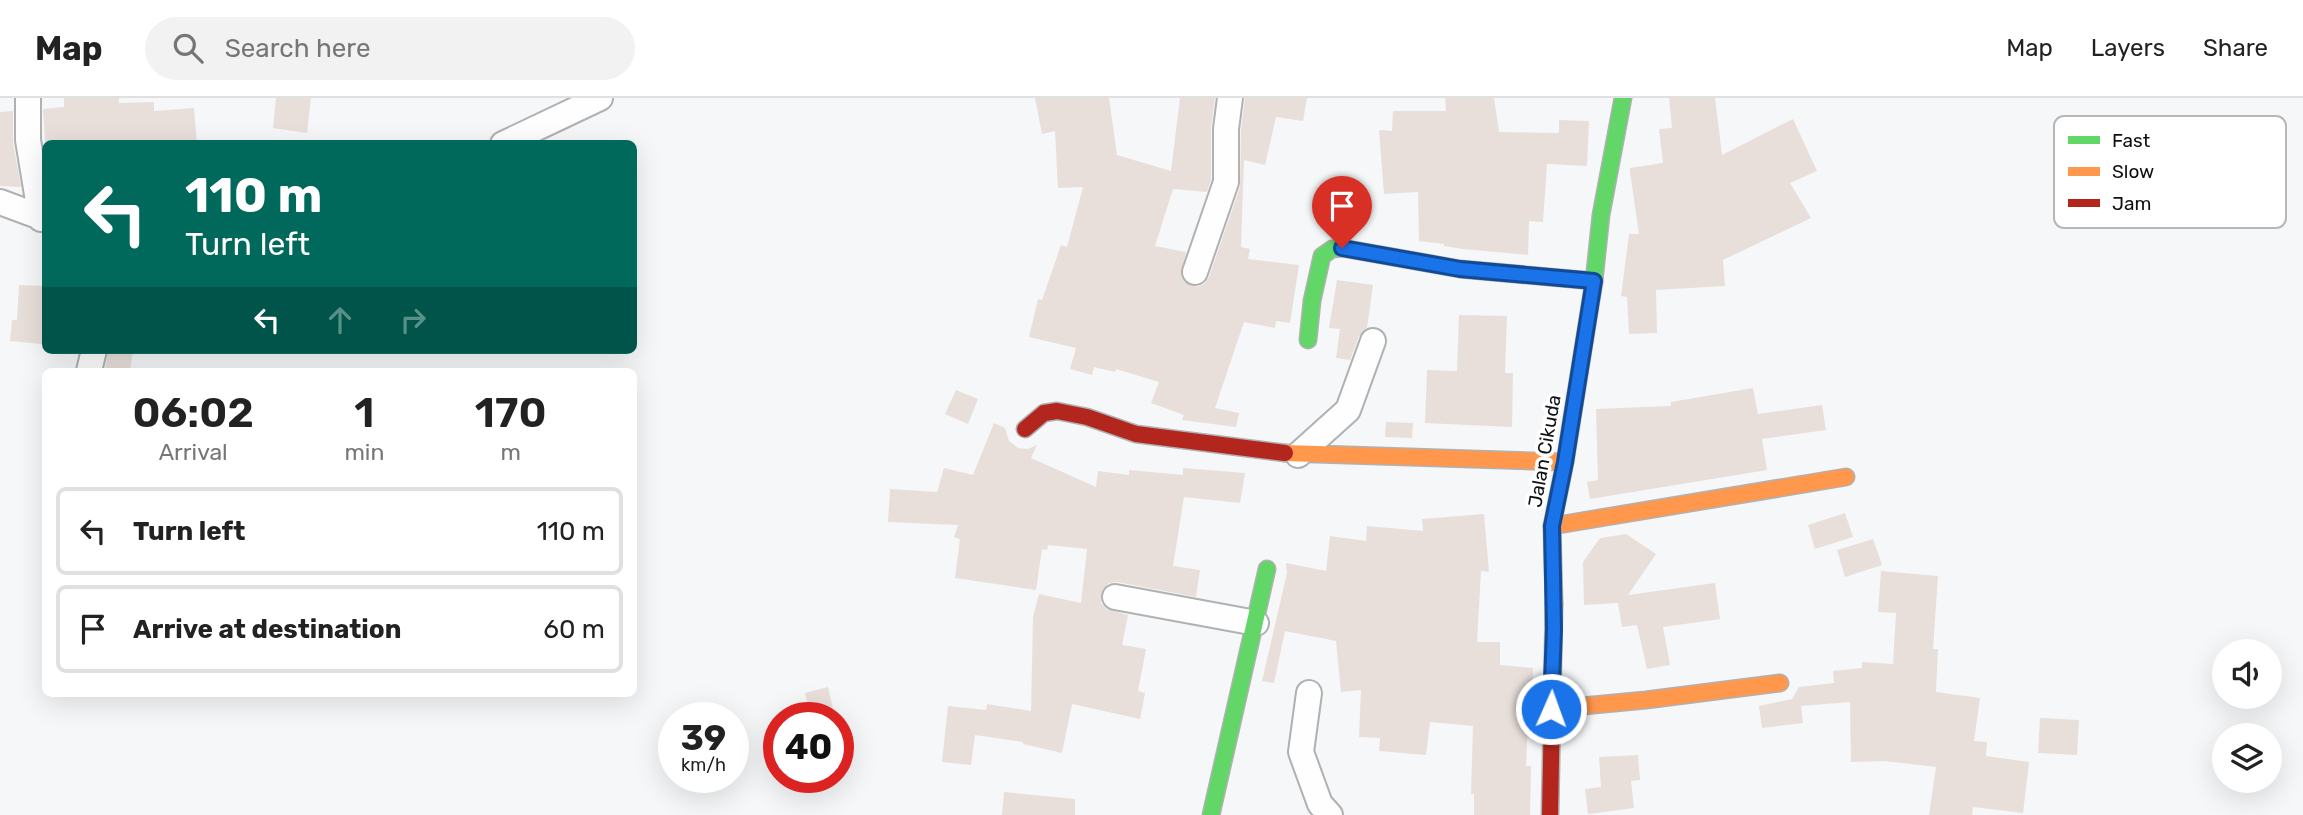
<!DOCTYPE html>
<style>
:root{--surface:#fff;--page:#f2f2f2;--text:#222;--muted:#767676;--line:#e0e0e0}
body{margin:0;font-family:Rubik,sans-serif;background:var(--page);color:var(--text);height:100vh;display:flex;flex-direction:column;font-size:26px;white-space:nowrap}
*{box-sizing:border-box;margin:0}
p{font-size:23px;color:var(--muted)}
.icon{flex:none;width:38px;height:38px;fill:none;stroke:currentColor;stroke-width:2;stroke-linecap:round;stroke-linejoin:round}
.map{position:relative;flex:1;overflow:hidden}
.panel{position:absolute;left:42px;top:270px;width:595px;height:329px;display:flex;flex-direction:column;background:var(--surface);border-radius:10px;box-shadow:0 7px 28px #0002}
.panel>*{flex:none}
.guide{position:absolute;left:42px;top:42px;width:595px;height:214px;border-radius:10px;box-shadow:0 7px 28px #0002;background:#00695c;color:#fff;overflow:hidden}
.tools{position:absolute;left:2212px;top:541px;display:grid;gap:14px}
.tools a{display:grid;place-items:center;width:70px;height:70px;border-radius:50%;background:var(--surface);box-shadow:0 7px 28px #0002;font-size:35px}
.speed{position:absolute;left:658px;top:604px;display:flex;gap:14px;font-size:35px;font-weight:700;text-align:center}
.speed>*{display:grid;place-content:center;width:91px;height:91px;border-radius:50%;background:var(--surface);box-shadow:0 7px 28px #0002;line-height:1}
.speed small{font-size:18px;font-weight:400}
.speed .limit{border:10px solid #d22;background:#fff;color:#111}
.pin{position:absolute;display:grid;place-items:center;width:60px;height:60px;color:#fff;margin:-72px -30px;border-radius:50% 50% 50% 0;rotate:-45deg;box-shadow:0 0 7px #0007}
.pin .icon{rotate:45deg}
.me{position:absolute;width:77px;margin:-38px;rotate:2deg;stroke-linejoin:round;filter:drop-shadow(0 0 5px #0008)}
.turn{display:flex;align-items:center;gap:24px;height:147px;padding:0 28px;font-size:32px}
.turn .icon{width:91px;height:91px;stroke-width:2.5}
.turn b{display:block;font-size:49px;line-height:60px}
.lanes{display:flex;align-items:center;height:66px;padding:0 28px;background:#0003;justify-content:center;gap:35px;direction:ltr}
.lanes .off{opacity:.35}
.eta{display:flex;justify-content:space-evenly;align-items:center;height:119px;text-align:center}
.eta b{font-size:42px;font-weight:600;line-height:49px}
ul{padding:0;list-style:none}
li{display:flex;align-items:center;gap:21px;height:88px;margin:0 14px 10px;padding:0 14px;border:4px solid var(--line);border-radius:10px}
li div{flex:1}
li b{display:block;font-size:26px}
li em{font-style:normal}
header{display:flex;align-items:center;gap:42px;box-sizing:border-box;height:98px;padding:0 35px;background:var(--surface);border-bottom:2px solid var(--line)}
header strong{font-size:33px}
nav{display:flex;gap:38px;margin-inline-start:auto;font-size:24px}
.search{width:490px;height:63px;background:var(--page);display:flex;align-items:center;gap:18px;box-sizing:border-box;padding:0 24px;border-radius:38px;color:var(--muted);font-size:26px}
.map>svg:first-child{display:block}
</style>
<header>
<strong>Map</strong>
<div class="search"><svg class="icon" aria-label="search" viewBox="0 0 24 24"><circle cx="10" cy="10" r="6"/><path d="M15 15l6 6"/></svg>Search here</div>
<nav><a>Map</a><a>Layers</a><a>Share</a></nav>
</header>
<div class="map">
<svg width="2303" height="717" viewBox="0 0 2303 717">
<rect width="100%" height="100%" fill="#f6f7f8"/>
<!-- building -->
<g fill="#e8dfda">
<path d="M64,0H119V5L154,4V13L194,10L197,46H46V57L43,11L64,9Z"/>
<path d="M276,0H311L307,35L273,30Z"/>
<path d="M1035,0H1109L1117,57L1171,73L1180,0H1215L1211,31V82L1207,94L1173,91L1155,148L1186,154L1181,177L1184,184L1197,189L1204,186L1209,179L1240,89L1241,32L1245,0H1307L1303,23L1276,19L1265,67L1244,62L1241,149L1250,151L1248,161L1299,167L1290,225L1276,223L1275,230L1244,224L1215,310L1239,315L1236,329L1182,322L1184,317L1151,305L1159,284L1116,271L1115,274L1094,269L1092,277L1070,271L1076,250L1029,239L1038,201L1042,202L1061,147L1067,149L1083,89L1058,90L1055,33L1042,36Z"/>
<path d="M1445,0H1494L1499,34L1559,35V22L1589,23L1587,68L1547,66L1543,124L1529,123L1528,157L1463,151L1444,148V146L1419,143L1418,94L1384,96L1379,32L1392,33L1393,13H1446Z"/>
<path d="M1669,0H1715L1722,57L1793,21L1817,73L1790,85L1811,120L1723,162L1725,188L1656,192L1657,235L1629,236L1627,199L1621,198L1629,136H1639L1630,74V70L1663,65L1659,31L1672,30Z"/>
<path d="M13,13V44L21,89L0,88V14Z"/>
<path d="M1337,182L1373,187L1367,230L1359,238L1350,262L1336,260L1340,231L1329,230Z"/>
<path d="M19,187L45,188L42,246L10,243L12,222H17Z"/>
<path d="M1459,217L1507,218L1505,275H1513L1512,329L1425,325L1427,272L1457,273Z"/>
<path d="M108,252H133L130,273L105,272Z"/>
<path d="M1753,290L1758,316L1822,307L1826,332L1762,341L1767,372L1590,401L1587,384L1598,382L1596,311L1671,308V304Z"/>
<path d="M956,292L978,301L968,326L945,316Z"/>
<path d="M1386,324L1413,325L1412,340L1385,339Z"/>
<path d="M994,325L1005,330L1009,343L1018,350L1028,351L1037,347L1031,360L1096,389L1098,373L1129,377V372L1183,377V370L1245,375L1240,405L1184,399L1173,468L1200,472L1196,499L1117,484L1109,485L1101,496V505L1106,511L1128,517L1122,547L1146,551L1138,593L1145,595L1140,621L1072,606L1062,655L1023,646V644L975,637L971,667L942,664L948,608L986,612L987,606L1031,613L1033,519L1039,496L1081,505L1087,451L1048,447L1047,452L1042,451L1036,492L955,480L960,441L954,439L958,427L888,424L890,391L937,394L944,370L973,377Z"/>
<path d="M1845,415L1853,439L1815,451L1808,427Z"/>
<path d="M1484,416L1489,474L1481,473L1477,544H1500V567L1533,570L1532,600H1529L1526,668H1531L1530,717H1474V696H1471L1473,628L1430,624L1426,657L1379,653L1380,640L1359,639L1361,592L1341,594L1336,543L1285,533L1274,585L1262,583L1287,475L1286,465L1326,473L1330,438L1366,443L1367,428L1423,433L1422,421Z"/>
<path d="M1626,436L1656,456L1628,497L1715,485L1720,521L1663,529L1670,567L1647,571L1637,527L1622,529L1618,505L1584,507L1583,464L1600,440Z"/>
<path d="M1873,441L1882,467L1845,479L1837,452Z"/>
<path d="M1881,473L1938,478L1933,551H1938L1936,594L1980,600L1974,643L1987,644L1986,658L2029,664L2023,715L1973,709L1972,717H1929L1936,669L1885,663L1851,664L1850,604L1801,608L1803,625L1762,630L1759,608L1792,601L1799,589L1834,585L1833,573L1862,570V564L1893,566L1896,515L1878,514Z"/>
<path d="M828,589L833,611L810,615L805,595Z"/>
<path d="M2040,620L2079,622L2077,657L2038,655Z"/>
<path d="M1638,657L1640,682L1631,683L1634,710L1588,716L1585,691L1601,689L1599,659Z"/>
<path d="M1004,694L1075,701V717H1002Z"/>
</g>
<g fill="none" stroke-linecap="round" stroke-linejoin="round">
<!-- street casing -->
<g stroke="#b0b1b2" stroke-width="28">
<g id="street">
<path d="M28,0V42L41,121"/>
<path d="M503,46L600,0"/>
<path d="M0,104L46,121"/>
<path d="M1195,174L1226,84V31L1230,0"/>
<path d="M89,273L94,252"/>
<path d="M1298,357L1348,312L1373,243"/>
<path d="M1115,499L1256,525"/>
<path d="M1309,595L1301,654L1320,706L1330,717"/>
</g>
</g>
<!-- fast casing -->
<g stroke="#b0b1b2" stroke-width="19">
<g id="fast">
<path d="M1308,242L1312,203L1322,158L1332,151L1342,150L1460,171L1594,183"/>
<path d="M1554,506L1552,428L1565,364L1594,183L1601,117L1623,0"/>
<path d="M1211,717L1267,471"/>
</g>
</g>
<!-- slow casing -->
<g stroke="#b0b1b2" stroke-width="19">
<g id="slow">
<path d="M1285,355L1565,364"/>
<path d="M1552,428L1846,379"/>
<path d="M1551,611L1646,602L1780,585"/>
</g>
</g>
<!-- jam casing -->
<g stroke="#b0b1b2" stroke-width="19">
<g id="jam">
<path d="M1025,331L1044,315L1057,313L1087,319L1136,336L1285,355"/>
<path d="M1550,717L1554,506"/>
</g>
</g>
<!-- street -->
<use href="#street" stroke="#fefefe" stroke-width="24"/>
<!-- fast -->
<use href="#fast" stroke="#63d668" stroke-width="16"/>
<!-- slow -->
<use href="#slow" stroke="#ff974d" stroke-width="16"/>
<!-- jam -->
<use href="#jam" stroke="#b3261e" stroke-width="16"/>
</g>
<g fill="none" stroke-linecap="round" stroke-linejoin="round">
<!-- route casing -->
<g stroke="#114b97" stroke-width="18">
<path id="route" d="M1342,150L1460,171L1594,183L1565,364L1552,428L1554,531L1551,611"/>
</g>
<!-- route -->
<use href="#route" stroke="#1a73e8" stroke-width="12"/>
</g>
<g text-anchor="middle" stroke-width="7" stroke-linejoin="round" paint-order="stroke">
<!-- street labels -->
<g font-size="19" fill="#0f1011" stroke="#fff">
<text transform="translate(1544 353) rotate(-80)" y="7">Jalan Cikuda</text>
</g>
</g>
<!-- legend -->
<rect x="2054" y="18" width="232" height="112" rx="10" fill="#fff" stroke="#b7b7b8" stroke-width="2"/>
<rect x="2068" y="38" width="32" height="8" fill="#63d668"/>
<rect x="2068" y="69" width="32" height="9" fill="#ff974d"/>
<rect x="2068" y="101" width="32" height="8" fill="#b3261e"/>
<g font-size="19" fill="#0f1011">
<text x="2112" y="49">Fast</text>
<text x="2112" y="80">Slow</text>
<text x="2112" y="112">Jam</text>
</g>
</svg>
<div class="tools">
<a><svg class="icon" aria-label="sound" viewBox="0 0 24 24"><path d="M4 9h4l5-4v14l-5-4H4zM17 9q2 3 0 6"/></svg></a>
<a><svg class="icon" aria-label="layers" viewBox="0 0 24 24"><path d="M12 4l9 5-9 5-9-5zM3 14l9 5 9-5"/></svg></a>
</div>
<div class="speed"><div>39<small>km/h</small></div><div class="limit">40</div></div>
<div class="pin" style="left:1342px;top:150px;background:#d93025"><svg class="icon" aria-label="arrive" viewBox="0 0 24 24"><path d="M6 21V4h12l-3 4 3 4H6"/></svg></div>
<svg class="me" style="left:1551px;top:611px" viewBox="-20 -20 40 40"><circle r="17" fill="#1a73e8" stroke="#fff" stroke-width="3"/><path d="M0-11L8 9 0 5-8 9z" fill="#fff"/></svg>
<div class="guide">
<div class="turn"><svg class="icon" aria-label="left" viewBox="0 0 24 24"><path d="M17 20v-9H6M10 6l-5 5 5 5"/></svg><div><b>110 m</b>Turn left</div></div>
<div class="lanes"><svg class="icon" aria-label="left" viewBox="0 0 24 24"><path d="M17 20v-9H6M10 6l-5 5 5 5"/></svg><svg class="icon off" aria-label="ahead" viewBox="0 0 24 24"><path d="M12 20V5M6 11l6-6 6 6"/></svg><svg class="icon off" aria-label="right" viewBox="0 0 24 24"><path d="M7 20v-9h11M14 6l5 5-5 5"/></svg></div>
</div>
<section class="panel">
<div class="eta">
<div><b>06:02</b><p>Arrival</p></div>
<div><b>1</b><p>min</p></div>
<div><b>170</b><p>m</p></div>
</div>
<ul>
<li><svg class="icon" aria-label="left" viewBox="0 0 24 24"><path d="M17 20v-9H6M10 6l-5 5 5 5"/></svg><div><b>Turn left</b></div><em>110 m</em></li>
<li><svg class="icon" aria-label="arrive" viewBox="0 0 24 24"><path d="M6 21V4h12l-3 4 3 4H6"/></svg><div><b>Arrive at destination</b></div><em>60 m</em></li>
</ul>
</section>
</div>
